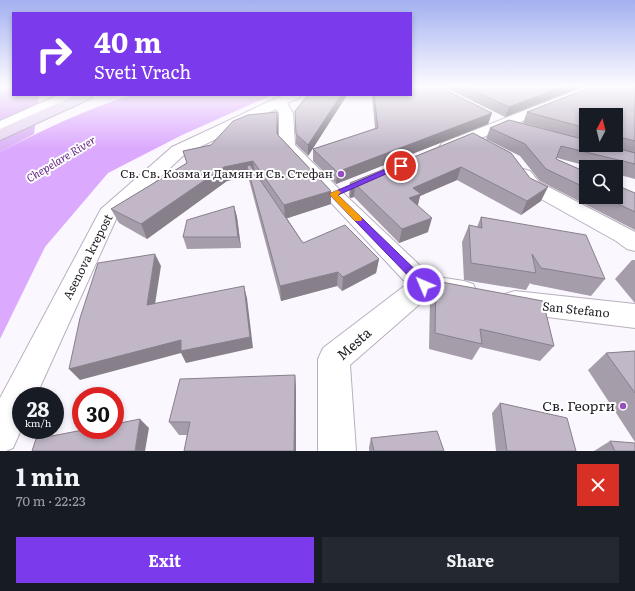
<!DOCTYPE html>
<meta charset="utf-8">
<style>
:root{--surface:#171b24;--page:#242831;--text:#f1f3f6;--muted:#9ea1a6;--accent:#7c3aed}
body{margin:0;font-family:Literata,serif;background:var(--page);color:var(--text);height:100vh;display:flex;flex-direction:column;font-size:15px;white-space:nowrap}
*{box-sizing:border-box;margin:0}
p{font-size:13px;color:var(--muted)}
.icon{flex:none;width:22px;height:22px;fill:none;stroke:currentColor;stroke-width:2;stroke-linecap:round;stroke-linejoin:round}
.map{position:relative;height:451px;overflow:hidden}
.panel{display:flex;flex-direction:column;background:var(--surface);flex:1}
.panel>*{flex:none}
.banner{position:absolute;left:12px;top:12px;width:400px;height:84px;border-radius:0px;box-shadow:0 2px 6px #0003;background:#7c3aed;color:#fff;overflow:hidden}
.needle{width:26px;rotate:7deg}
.buttons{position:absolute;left:579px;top:108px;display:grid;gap:8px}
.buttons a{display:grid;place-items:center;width:44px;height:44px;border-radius:0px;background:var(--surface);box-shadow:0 2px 6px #0003;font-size:20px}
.speed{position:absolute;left:12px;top:387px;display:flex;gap:8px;font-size:20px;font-weight:700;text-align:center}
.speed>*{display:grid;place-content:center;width:52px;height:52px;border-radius:50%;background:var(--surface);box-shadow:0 2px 6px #0003;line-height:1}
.speed small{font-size:10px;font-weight:400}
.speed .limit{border:6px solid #d22;background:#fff;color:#111}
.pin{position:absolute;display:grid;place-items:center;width:34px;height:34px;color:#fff;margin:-17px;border:2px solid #fff;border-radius:50%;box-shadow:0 1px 4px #0007}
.me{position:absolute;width:44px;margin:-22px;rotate:315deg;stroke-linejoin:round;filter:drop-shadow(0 0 3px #0008)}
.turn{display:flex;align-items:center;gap:14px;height:84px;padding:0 16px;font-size:18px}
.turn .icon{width:52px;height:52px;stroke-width:2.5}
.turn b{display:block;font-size:28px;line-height:34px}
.round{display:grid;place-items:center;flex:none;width:42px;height:42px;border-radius:0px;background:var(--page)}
.head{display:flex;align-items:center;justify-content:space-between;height:68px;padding:0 16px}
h1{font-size:24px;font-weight:700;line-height:30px}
.primary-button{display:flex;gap:8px;margin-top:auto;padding:8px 16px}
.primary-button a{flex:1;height:46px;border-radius:0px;background:var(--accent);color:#fff;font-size:16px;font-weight:700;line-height:46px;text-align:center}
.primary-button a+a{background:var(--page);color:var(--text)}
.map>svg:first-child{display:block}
</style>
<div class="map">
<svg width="635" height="451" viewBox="0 0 635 451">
<rect width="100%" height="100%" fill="#fbf7fe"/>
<!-- forest -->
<path fill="#dbb3f6" d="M0,86H13V95H39L34,134L0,152Z"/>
<!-- water -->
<path fill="#dba9fd" d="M132,95H272L182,135L108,173L45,247L0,339V152C43,130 86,109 132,95Z"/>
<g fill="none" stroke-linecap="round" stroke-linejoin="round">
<!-- street casing -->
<g stroke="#b9afbf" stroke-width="2">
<g id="street">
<path d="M587,86H603L601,89L454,149L448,151L442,149L440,146L442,143Z"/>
<path d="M58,95H75L74,98L0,132V121Z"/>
<path d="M283,95H300L299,98L287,103L293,113L295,145L340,190L431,276L464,281L473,284L477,292L473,300L464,303L429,296L350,365L356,451H318V359L323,348L407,284L281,149L279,146V113L276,109L184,155L117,217L36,396H21V430L13,448L6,451H0V398L101,209L172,147Z"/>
<path d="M523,169L530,171L539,182L635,232V251L627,249L616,241L525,190L514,175L516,171Z"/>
<path d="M515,291L635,304V328L515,313L505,310L501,302L505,294Z"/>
</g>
</g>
<!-- secondary casing -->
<g stroke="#b9afbf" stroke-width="2">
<path id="secondary" d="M76,95H93L92,98L0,140V129Z"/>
</g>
<!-- street -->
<use href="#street" fill="#fff" fill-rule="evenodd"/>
<!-- secondary -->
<use href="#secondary" fill="#e7d8f1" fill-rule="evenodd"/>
</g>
<!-- wall -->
<g fill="#a69dab" fill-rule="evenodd">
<path d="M442,86H584L505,117Z"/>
<path d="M594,86H635V179L616,174V167H591L557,158L556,159L586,172V197H616L635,193V230L540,181L520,156L486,139L490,128L552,131L523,123L527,112ZM586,115H616V145H586Z"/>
<path d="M308,95H347L308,156L296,144L295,111Z"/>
<path d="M372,95H411L492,113L488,124L336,184L313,161V149L375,128Z"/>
<path d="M277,112L278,135L331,191V204L287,218L303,243L379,259L376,273L342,291L337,286L281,301L248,176L227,181L147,239L119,223L111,209L187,163L183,151L211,145Z"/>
<path d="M473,133L541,201L521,215L457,180L420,196L418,205L428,232L399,243L354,197L350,198L349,196L350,183Z"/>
<path d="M234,206L237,217L241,248L187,249L183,237Z"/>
<path d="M481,217L605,279L591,296L531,284L530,283L526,290L464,280L462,242L469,225L477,227Z"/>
<path d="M632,260H635V303L634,302L615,279Z"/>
<path d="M436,281L554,346L540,361L480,347L472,360L429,349L430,298Z"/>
<path d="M635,351V442L588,370L606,353Z"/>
<path d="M295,375L296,390V451H184L187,435H179L169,422Z"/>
<path d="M500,403L576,451H496L492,413Z"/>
<path d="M371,438L444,451H369V447Z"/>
<path d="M610,441L635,451H594Z"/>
</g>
<!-- shaded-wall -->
<g fill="#87808b">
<path d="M564,86H584L505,117L509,107Z"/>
<path d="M341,95H347L308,156V145Z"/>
<path d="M277,112L278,124V147L277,134Z"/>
<path d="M492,113L488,124L336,184L337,172Z"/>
<path d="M253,161L255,174L247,166L248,176L227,181L147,239L141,224L224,167Z"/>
<path d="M461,167L457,180L420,196L417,208L406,211L413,188Z"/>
<path d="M355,184L354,197L350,198L351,185Z"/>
<path d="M548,187L541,201L521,215L527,201Z"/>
<path d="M331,191V204L285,219L284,205Z"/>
<path d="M234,206L237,217L241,248L238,237Z"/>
<path d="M432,218L428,232L399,243L402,229Z"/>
<path d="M155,254L161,266L153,317L147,305Z"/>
<path d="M379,259L376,273L342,291L343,277Z"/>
<path d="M338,272L337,286L281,301L280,286Z"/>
<path d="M244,286L247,298L253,348L186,363L181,353L80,380L69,369Z"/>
<path d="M295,375L296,390V451H294Z"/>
<path d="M140,419L149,428L145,451H135Z"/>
</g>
<!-- building -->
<g fill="#c1b7c7" stroke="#87808b">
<path d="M411,86H437L492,113L337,172L313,149L378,128L374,95H411Z"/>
<path d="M464,86H564L509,107Z"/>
<path d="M594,86H631L635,88V141L616,136V115H586V128L527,112Z"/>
<path d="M308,95H341L308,145L296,134L295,111Z"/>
<path d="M277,112V134L331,191L284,205L253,161L224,167L141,224L111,209L187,163L183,151L211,145L233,121L248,115Z"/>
<path d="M509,120L586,140V145H605L635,153V164L561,146L556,159L586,172V188L546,169L525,144L490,128Z"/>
<path d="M473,133L511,153L530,178L548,187L527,201L461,167L413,188L421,194L409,198L432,218L402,229L355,184L351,185L350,183Z"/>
<path d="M250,165L303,243L345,225L379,259L343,277L338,272L280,286L247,166Z"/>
<path d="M616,185L635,193V212L604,197H616Z"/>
<path d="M234,206L238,237H183L187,220Z"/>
<path d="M481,217L586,235L605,279L541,268L532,254L536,273L471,263L469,225L482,228Z"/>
<path d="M155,254L147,305L244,286L250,337L181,351V340L69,369L80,318L98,263Z"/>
<path d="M436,281L543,301L554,346L480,329L482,344L435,333Z"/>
<path d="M635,351V393L606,353Z"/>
<path d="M295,375L294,451H184L190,422H169L180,379Z"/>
<path d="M500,403L567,418L576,451H507Z"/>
<path d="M140,419L135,451H32L36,439L83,430H115V424Z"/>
<path d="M437,431L444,451H374L371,438Z"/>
<path d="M610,441L635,443V451H615Z"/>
</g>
<!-- sky -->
<linearGradient id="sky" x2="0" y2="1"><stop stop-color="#a3b0f0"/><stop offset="0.58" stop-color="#fdfbff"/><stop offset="1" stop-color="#fdfbff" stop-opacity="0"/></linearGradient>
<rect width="635" height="149" fill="url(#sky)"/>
<!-- route -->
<path fill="#7c3aed" stroke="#51269a" d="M398,164H403L404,166L338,195L428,282L429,285L428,288L424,289L420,288L329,194Z"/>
<!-- slow -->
<path fill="#f59e0b" d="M337,190L341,192L338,195L361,217L362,219L361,221H355L329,194Z"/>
<!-- markers -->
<g fill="#964dc0" stroke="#fff" stroke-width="1.5">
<circle cx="341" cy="174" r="4"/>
<circle cx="623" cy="406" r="4"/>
</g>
<g text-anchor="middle" stroke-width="4" stroke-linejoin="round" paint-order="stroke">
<!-- far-water labels -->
<g font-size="11" font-style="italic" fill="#622383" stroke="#fff">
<text transform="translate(61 159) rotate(-31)" y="4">Chepelare River</text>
</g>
<!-- poi labels -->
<g font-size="12" fill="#1f1c22" stroke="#fff" text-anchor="end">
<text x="333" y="178">Св. Св. Козма и Дамян и Св. Стефан</text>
</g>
<!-- street labels -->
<g font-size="12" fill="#1f1c22" stroke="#fff">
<text transform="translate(88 257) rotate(-63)" y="4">Asenova krepost</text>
<text transform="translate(576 310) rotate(6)" y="4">San Stefano</text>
</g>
<!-- near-street labels -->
<g font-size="14" fill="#1f1c22" stroke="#fff">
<text transform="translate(354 344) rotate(-42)" y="5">Mesta</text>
</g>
<!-- near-poi labels -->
<g font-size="14" fill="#1f1c22" stroke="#fff" text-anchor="end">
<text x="615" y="411">Св. Георги</text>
</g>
</g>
</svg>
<div class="buttons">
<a><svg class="needle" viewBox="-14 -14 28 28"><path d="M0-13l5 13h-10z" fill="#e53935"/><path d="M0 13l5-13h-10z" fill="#9ea1a6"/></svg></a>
<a><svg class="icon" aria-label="search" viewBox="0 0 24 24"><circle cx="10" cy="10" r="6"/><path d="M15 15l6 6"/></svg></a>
</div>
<div class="speed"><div>28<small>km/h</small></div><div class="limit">30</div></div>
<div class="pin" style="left:401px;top:166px;background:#d93025"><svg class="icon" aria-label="arrive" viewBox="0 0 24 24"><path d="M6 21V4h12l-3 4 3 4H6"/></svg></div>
<svg class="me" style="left:424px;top:285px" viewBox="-20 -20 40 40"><circle r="17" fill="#7c3aed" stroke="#fff" stroke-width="3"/><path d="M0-11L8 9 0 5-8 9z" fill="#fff"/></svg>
<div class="banner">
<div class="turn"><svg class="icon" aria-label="right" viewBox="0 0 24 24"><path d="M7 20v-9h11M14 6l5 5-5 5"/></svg><div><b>40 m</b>Sveti Vrach</div></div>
</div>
</div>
<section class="panel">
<div class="head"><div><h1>1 min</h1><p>70 m · 22:23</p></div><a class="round" style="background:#d93025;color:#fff"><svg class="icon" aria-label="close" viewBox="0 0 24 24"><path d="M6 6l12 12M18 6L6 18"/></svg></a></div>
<div class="primary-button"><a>Exit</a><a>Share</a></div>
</section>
